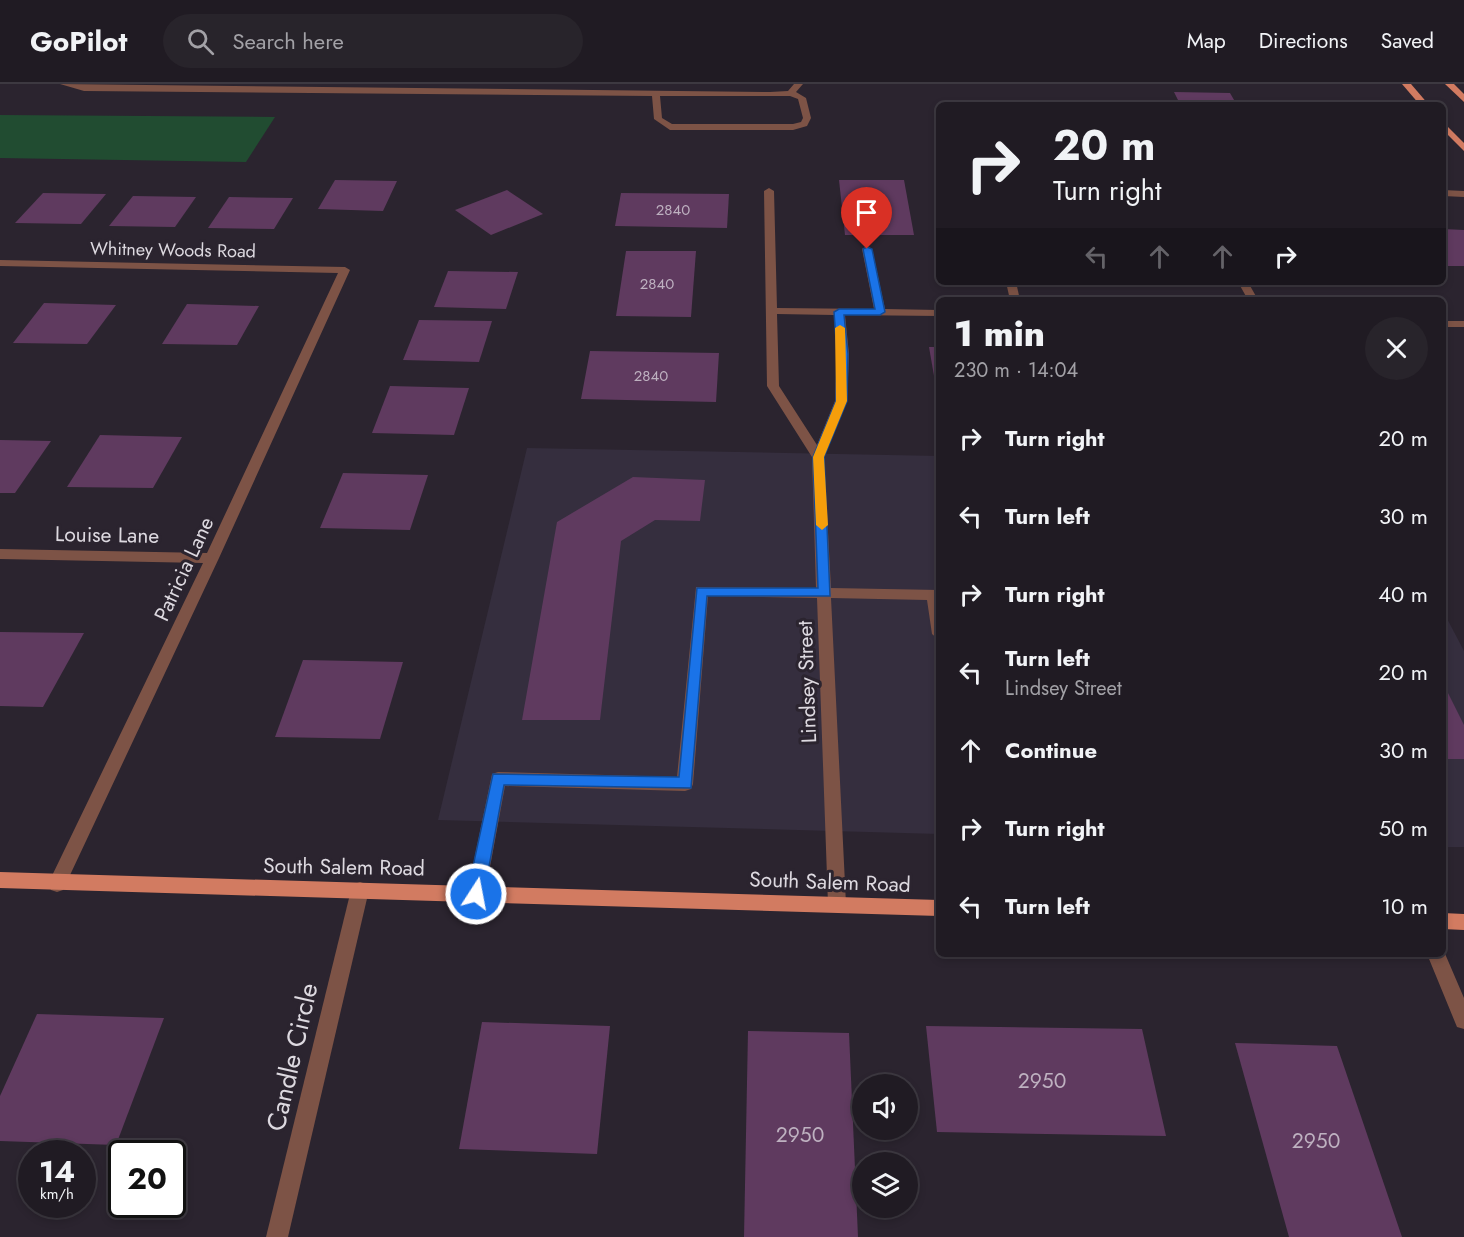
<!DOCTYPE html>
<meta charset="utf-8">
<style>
:root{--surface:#201b23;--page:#28242b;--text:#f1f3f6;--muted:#a2a1a6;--line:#3d3941}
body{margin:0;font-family:Jost,sans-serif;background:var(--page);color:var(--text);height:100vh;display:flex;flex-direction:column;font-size:22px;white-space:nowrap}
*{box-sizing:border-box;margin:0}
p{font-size:20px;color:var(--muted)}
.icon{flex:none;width:33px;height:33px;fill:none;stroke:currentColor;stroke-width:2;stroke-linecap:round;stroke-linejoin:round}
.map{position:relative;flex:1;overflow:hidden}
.panel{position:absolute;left:936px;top:213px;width:510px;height:660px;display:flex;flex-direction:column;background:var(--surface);border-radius:9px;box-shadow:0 3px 9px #0003,0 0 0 2px var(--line)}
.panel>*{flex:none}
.banner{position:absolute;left:936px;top:18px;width:510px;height:183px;border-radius:9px;box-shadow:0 3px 9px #0003,0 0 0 2px var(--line);background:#201b23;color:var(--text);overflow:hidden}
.fabs{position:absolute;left:852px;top:990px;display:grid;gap:12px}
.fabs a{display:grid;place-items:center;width:66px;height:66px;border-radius:50%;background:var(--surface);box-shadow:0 3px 9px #0003,0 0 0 2px var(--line);font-size:30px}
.speed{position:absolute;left:18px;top:1056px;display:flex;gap:12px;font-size:30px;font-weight:700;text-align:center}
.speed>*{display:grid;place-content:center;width:78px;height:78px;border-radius:50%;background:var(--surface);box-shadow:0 3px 9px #0003,0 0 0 2px var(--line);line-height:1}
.speed small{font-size:15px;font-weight:400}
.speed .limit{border:3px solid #111;border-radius:9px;background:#fff;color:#111}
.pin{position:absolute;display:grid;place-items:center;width:51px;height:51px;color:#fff;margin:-62px -26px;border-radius:50% 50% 50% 0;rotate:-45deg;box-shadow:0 0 6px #0007}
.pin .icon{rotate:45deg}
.me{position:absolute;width:66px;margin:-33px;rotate:11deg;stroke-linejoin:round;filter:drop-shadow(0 0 4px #0008)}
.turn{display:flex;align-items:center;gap:21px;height:126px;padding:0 18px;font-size:27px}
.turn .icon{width:78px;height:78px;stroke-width:2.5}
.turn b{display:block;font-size:42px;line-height:51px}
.lanes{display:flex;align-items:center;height:57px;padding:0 18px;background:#0003;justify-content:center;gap:30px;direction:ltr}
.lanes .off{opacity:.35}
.round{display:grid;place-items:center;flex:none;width:63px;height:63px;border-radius:32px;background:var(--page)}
.headline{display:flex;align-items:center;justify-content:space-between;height:102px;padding:0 18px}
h1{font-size:36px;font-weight:800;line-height:45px}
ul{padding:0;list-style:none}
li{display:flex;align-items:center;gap:18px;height:78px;padding:0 18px}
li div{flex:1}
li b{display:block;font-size:22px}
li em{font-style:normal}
header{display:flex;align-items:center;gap:36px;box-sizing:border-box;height:84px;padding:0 30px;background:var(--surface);border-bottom:2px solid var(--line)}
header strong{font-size:28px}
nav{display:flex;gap:33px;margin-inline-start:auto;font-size:21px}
.search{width:420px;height:54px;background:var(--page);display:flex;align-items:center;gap:15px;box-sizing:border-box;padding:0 21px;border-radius:33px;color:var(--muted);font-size:22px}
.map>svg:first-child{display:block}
</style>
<header>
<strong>GoPilot</strong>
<div class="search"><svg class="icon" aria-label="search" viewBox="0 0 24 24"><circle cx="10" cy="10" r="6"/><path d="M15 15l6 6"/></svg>Search here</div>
<nav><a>Map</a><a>Directions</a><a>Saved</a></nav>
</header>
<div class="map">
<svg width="1464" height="1153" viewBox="0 0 1464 1153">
<rect width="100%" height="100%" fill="#2b242f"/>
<!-- commercial -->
<g fill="#352e3e">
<path d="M527,364L939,372V750L438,736Z"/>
<path d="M1443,527L1464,567V763H1443Z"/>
</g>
<!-- green -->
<path fill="#214c31" d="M0,31L275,33L246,78L0,74Z"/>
<!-- building -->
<g fill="#5f3a5f">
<path d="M1174,8L1230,9L1237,21H1168L1167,18H1179Z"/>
<path d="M335,96L397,97L383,127L318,125Z"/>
<path d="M839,96H904L914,151H845Z"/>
<path d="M507,106L543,130L491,151L455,126Z"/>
<path d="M43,109L106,110L81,140L15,139Z"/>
<path d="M621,109L729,110L727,144L615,142Z"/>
<path d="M133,112L196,113L175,143L109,142Z"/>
<path d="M229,113L293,114L274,145L208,144Z"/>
<path d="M1443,145L1464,146V182H1443Z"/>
<path d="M626,167H696L691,233L616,232Z"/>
<path d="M448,187L518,188L506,225L434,223Z"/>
<path d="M44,219L116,221L87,260L13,259Z"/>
<path d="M187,220L259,222L237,261L162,260Z"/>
<path d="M419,236L492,237L479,278L403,276Z"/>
<path d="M929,263H939V314L938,315Z"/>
<path d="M590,267L719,269L716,318L581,315Z"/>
<path d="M390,302L469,304L454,351L372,349Z"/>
<path d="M100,351L182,353L153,404L67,403Z"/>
<path d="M0,356L51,357L15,409H0Z"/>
<path d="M343,389L428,391L410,446L320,444Z"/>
<path d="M633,393L705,396L700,437L655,436L621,457L600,636H522L557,438Z"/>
<path d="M0,548L84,549L43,623L0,622Z"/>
<path d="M303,576L403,578L380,655L275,653Z"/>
<path d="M1443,599L1464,641V675H1443Z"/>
<path d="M37,930L164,934L116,1061L0,1057V1012Z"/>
<path d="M482,938L610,942L597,1070L459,1065Z"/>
<path d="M926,942L1142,945L1166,1052L937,1048Z"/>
<path d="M748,947L849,949L858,1153H744Z"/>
<path d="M1235,959L1337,962L1402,1153H1289Z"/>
</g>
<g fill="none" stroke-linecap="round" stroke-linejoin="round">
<!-- minor -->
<g fill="#7d5346" fill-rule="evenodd">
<path d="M60,0L770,8L788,7L794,0H803L796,8L806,14L811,34L807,42L793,46H670L654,35L652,12L84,7ZM660,12H790L798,15L803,34L801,38L793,40H672L662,34Z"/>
<path d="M769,104L774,107L777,224L874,225L862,165L867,162L872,165L885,225L939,226V232L845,231L849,270L847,317L824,373L831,504L939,506V556L932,550L927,516L831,514L846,820L843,826L837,828L831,826L828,820L817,514L708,512L693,700L691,705L685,707L505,702L485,810L482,816L476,818L470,816L467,810L492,690L498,688L677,693L696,503L816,504L812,373L767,302L764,107ZM777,230L834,231L837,270L835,317L817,361L779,302Z"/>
<path d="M1443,106L1464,107V113L1443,112Z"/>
<path d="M0,176L345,183L350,186L219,474L63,806L57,808L51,806L48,800L203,479L0,475V465L207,469L338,189L0,182Z"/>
<path d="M1006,198H1016L1020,216H1010Z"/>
<path d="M1238,198H1248L1258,216H1248Z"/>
<rect x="1443" y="237" width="21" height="6"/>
<path d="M360,798L366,800L369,806L288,1153H266L351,806L354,800Z"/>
<path d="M1443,865L1464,914V945L1457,943L1427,870H1443Z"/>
</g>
<!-- major -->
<g fill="#d27b61" fill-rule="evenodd">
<path d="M1402,0H1411L1429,21H1420Z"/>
<path d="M1445,0H1454L1464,10V18Z"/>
<path d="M1443,38L1464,59V67L1443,46Z"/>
<path d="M0,788L939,816V832L0,804Z"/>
<path d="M1443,829L1464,830V846L1443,845Z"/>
</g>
</g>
<!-- route -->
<path fill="#1a73e8" stroke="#114b97" stroke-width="1.5" d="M867,163L872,165L885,228L880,231H844L848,270L847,317L824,373L830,512H707L691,704L504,701L484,810L481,815L476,817L470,815L467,810L493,690L679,693L697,504H818L813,373L836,317L837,270L834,228L839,225H875L863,165Z"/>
<!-- slow -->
<path fill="#f59e0b" d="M840,241L845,244L847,317L824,373L828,441L822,446L816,441L813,373L836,317L835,244Z"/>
<g text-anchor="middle" stroke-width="6" stroke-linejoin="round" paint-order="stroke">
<!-- far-number labels -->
<g font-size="15" fill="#beb1c0">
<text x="673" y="131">2840</text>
<text x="657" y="205">2840</text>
<text x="651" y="297">2840</text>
</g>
<!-- far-street labels -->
<g font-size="18" fill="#ddd9e0" stroke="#2b242f">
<text transform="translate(173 166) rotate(1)" y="6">Whitney Woods Road</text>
</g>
<!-- street labels -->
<g font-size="21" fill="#ddd9e0" stroke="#2b242f">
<text transform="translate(107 451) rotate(1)" y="7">Louise Lane</text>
<text transform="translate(184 485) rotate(-65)" y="7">Patricia Lane</text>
<text transform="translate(807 598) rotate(-92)" y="7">Lindsey Street</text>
<text transform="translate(344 783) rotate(1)" y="7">South Salem Road</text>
<text transform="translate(830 798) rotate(2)" y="7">South Salem Road</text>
</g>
<!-- near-number labels -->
<g font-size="21" fill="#beb1c0">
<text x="1042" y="1004">2950</text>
<text x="800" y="1058">2950</text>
<text x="1316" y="1064">2950</text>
</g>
<!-- near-street labels -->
<g font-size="26" fill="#ddd9e0" stroke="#2b242f">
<text transform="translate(292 973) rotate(-77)" y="9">Candle Circle</text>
</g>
</g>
</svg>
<div class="fabs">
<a><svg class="icon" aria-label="sound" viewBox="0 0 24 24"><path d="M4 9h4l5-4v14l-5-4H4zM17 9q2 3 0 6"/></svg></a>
<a><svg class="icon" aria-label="layers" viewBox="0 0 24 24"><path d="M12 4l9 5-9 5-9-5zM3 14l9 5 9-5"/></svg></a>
</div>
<div class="speed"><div>14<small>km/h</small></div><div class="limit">20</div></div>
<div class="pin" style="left:867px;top:165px;background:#d93025"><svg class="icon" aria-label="arrive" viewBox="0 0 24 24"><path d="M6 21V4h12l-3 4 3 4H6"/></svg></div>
<svg class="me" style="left:476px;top:810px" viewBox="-20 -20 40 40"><circle r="17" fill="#1a73e8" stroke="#fff" stroke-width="3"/><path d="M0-11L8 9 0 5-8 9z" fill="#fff"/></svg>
<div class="banner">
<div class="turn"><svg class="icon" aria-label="right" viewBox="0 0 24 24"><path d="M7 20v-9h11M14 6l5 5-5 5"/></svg><div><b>20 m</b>Turn right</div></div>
<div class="lanes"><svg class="icon off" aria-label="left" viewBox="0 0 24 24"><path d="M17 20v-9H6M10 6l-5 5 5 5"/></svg><svg class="icon off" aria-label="ahead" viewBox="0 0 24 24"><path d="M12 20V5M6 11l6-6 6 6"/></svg><svg class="icon off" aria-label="ahead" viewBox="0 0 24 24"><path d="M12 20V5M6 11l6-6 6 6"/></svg><svg class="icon" aria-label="right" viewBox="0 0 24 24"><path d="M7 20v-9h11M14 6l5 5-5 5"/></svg></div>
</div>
<section class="panel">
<div class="headline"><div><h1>1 min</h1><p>230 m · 14:04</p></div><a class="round"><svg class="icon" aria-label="close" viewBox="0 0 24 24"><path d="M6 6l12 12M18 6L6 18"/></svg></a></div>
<ul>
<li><svg class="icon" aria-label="right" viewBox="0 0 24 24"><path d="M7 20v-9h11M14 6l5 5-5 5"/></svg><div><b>Turn right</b></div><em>20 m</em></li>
<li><svg class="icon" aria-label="left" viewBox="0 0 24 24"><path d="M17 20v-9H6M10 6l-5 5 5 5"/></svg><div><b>Turn left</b></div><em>30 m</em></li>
<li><svg class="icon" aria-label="right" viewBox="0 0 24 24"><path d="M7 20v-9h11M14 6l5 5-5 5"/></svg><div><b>Turn right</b></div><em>40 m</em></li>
<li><svg class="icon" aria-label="left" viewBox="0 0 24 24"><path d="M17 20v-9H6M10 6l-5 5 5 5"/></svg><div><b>Turn left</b><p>Lindsey Street</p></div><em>20 m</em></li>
<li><svg class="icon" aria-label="ahead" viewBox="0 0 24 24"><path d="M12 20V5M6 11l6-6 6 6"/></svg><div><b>Continue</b></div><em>30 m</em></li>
<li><svg class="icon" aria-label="right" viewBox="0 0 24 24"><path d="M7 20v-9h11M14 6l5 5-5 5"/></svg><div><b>Turn right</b></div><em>50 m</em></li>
<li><svg class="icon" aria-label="left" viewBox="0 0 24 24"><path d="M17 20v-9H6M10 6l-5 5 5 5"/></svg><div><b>Turn left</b></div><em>10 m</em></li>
</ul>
</section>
</div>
